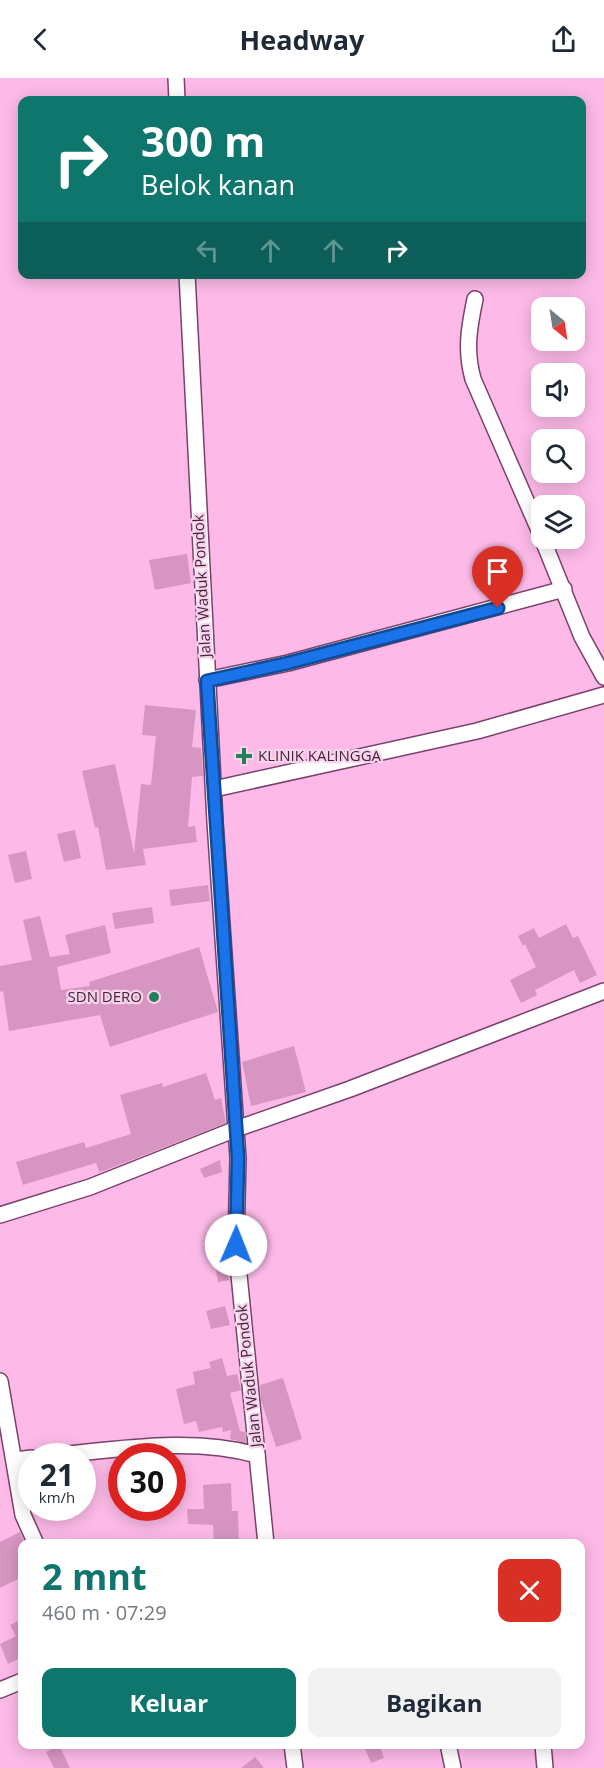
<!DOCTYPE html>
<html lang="id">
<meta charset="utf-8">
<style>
:root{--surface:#fff;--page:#f2f2f3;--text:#1f2937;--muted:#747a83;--accent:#0f766e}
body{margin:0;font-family:"Open Sans",sans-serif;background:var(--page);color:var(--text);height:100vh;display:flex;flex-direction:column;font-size:22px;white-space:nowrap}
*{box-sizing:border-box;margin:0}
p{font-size:20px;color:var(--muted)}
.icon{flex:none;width:33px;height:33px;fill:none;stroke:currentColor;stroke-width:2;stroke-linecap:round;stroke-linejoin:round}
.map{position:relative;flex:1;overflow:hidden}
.side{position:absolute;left:18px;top:1461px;width:567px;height:210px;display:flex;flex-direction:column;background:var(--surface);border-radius:12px;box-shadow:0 3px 15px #0003}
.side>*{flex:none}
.top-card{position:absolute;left:18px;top:18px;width:568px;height:183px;border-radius:12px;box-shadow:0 3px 15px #0003;background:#0f766e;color:#fff;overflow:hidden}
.needle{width:39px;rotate:150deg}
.buttons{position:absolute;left:531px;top:219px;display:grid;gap:12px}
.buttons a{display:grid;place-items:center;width:54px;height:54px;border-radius:12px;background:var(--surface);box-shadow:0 3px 15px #0003;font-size:30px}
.speed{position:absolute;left:18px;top:1365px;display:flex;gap:12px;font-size:30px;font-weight:700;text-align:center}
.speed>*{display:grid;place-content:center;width:78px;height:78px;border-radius:50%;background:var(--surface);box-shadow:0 3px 15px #0003;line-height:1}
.speed small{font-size:15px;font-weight:400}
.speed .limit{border:9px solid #d22;background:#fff;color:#111}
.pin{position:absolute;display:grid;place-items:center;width:51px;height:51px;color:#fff;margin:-62px -26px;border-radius:50% 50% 50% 0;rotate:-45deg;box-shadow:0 0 6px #0007}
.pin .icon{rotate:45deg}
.me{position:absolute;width:66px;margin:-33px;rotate:1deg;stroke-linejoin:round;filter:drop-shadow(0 0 4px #0008)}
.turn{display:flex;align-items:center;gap:21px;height:126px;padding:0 24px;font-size:27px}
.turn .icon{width:78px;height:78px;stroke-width:2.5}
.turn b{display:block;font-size:42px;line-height:51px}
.lanes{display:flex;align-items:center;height:57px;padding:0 24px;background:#0003;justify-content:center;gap:30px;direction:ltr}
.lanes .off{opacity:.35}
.round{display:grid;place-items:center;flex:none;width:63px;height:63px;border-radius:12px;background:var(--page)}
.head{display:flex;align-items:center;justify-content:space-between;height:102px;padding:0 24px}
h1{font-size:36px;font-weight:700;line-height:45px;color:var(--accent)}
.cta{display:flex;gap:12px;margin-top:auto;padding:12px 24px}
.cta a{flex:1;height:69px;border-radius:12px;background:var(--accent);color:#fff;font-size:24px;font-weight:700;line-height:69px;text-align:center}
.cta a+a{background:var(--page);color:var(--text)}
header{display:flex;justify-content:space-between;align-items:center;height:78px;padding:0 24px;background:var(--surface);font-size:27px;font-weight:700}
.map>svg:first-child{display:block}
</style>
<header><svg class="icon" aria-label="back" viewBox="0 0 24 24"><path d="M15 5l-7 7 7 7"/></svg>Headway<svg class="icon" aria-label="share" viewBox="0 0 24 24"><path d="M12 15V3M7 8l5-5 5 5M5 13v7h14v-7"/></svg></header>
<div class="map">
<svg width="604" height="1690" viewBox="0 0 604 1690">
<rect width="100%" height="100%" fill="#fdbae8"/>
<!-- building -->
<g fill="#d796c2">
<path d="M187,476L191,505L155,512L149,482Z"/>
<path d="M145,627L196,632L192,669L201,670L203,698L192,699L188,749L195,748L197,764L143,771L146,787L106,792L98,749L95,750L82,693L115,686L134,775L141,706L151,707L156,658L142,657Z"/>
<path d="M75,752L81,780L64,784L57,756Z"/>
<path d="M26,773L32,801L15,805L8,777Z"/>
<path d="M208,807L210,823L171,828L169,812Z"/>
<path d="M152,829L154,845L115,851L112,835Z"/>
<path d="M40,838L50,879L70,876L65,857L105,847L111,875L57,889L61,912L90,908L89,904L199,869L218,934L110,969L100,937L9,953L3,913L0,914V888L32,882L23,842Z"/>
<path d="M566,846L573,860L578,858L597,897L580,905L574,892L535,912L537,917L521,925L510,902L536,889L525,866L523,868L518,858L534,850L539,860Z"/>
<path d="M294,968L306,1014L251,1028L242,984Z"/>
<path d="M206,995L215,1022L221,1020L226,1045L106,1092L99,1094L96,1085L23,1107L16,1084L84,1064L86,1070L131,1056L120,1017L162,1005L163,1009Z"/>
<path d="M220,1082L222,1094L204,1100L200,1091Z"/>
<path d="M226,1184L229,1202L218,1204L215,1186Z"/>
<path d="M225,1228L230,1247L211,1251L206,1233Z"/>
<path d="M222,1280L227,1298L237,1296L241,1312L230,1315L240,1353L245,1354L246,1365L230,1361L231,1352L223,1354L222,1349L199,1354L196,1343L184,1346L176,1311L195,1306L193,1294L211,1290L209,1284Z"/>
<path d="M283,1300L302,1361L276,1369L261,1322L260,1307Z"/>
<path d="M231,1405L232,1433H238L239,1466H214L213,1447L188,1446L187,1431H204L203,1407Z"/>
<path d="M20,1454L25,1466H22V1499L0,1510V1464Z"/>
<path d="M22,1541V1579L8,1586L0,1566L16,1558L10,1547Z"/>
<path d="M363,1666H379L384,1680L371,1685Z"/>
<path d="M59,1667L70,1690H54L46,1674Z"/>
<path d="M255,1679L264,1690H241Z"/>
</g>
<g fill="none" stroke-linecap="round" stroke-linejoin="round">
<!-- minor casing -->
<g stroke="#7a416a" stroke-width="18">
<g id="minor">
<path d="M176,0L177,22"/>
<path d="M187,196L215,744L238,1080L236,1167L266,1466"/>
<path d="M475,221C469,250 465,272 473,301L542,459"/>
<path d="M542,460L582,559L604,599"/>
<path d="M207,602L288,585L564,511"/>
<path d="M214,711L477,653L604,617"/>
<path d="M0,1137L90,1109L236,1051L350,1011L604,913"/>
<path d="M0,1303L23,1437L36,1466"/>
<path d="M48,1378C115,1372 190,1358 257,1377"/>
<path d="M15,1382L32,1380"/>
<path d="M0,1612L22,1603"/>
<path d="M292,1666L295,1690"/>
<path d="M448,1666L453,1690"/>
<path d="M543,1666L545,1690"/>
</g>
</g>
<!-- minor -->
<use href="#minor" stroke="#fff" stroke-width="15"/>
</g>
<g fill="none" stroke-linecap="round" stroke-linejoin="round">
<!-- route casing -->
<g stroke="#114b97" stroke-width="15">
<path id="route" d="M236,1167L238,1080L207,603L288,585L498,530"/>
</g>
<!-- route -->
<use href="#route" stroke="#1a73e8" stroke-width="10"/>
</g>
<!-- markers -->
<g fill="#237f55" stroke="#fbd2ed" stroke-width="2">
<path d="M241 669h6v6h6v6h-6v6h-6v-6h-6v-6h6z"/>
<circle cx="154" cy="919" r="6"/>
</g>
<g text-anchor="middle" stroke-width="4.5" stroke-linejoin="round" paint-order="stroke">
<!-- street labels -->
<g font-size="15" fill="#3f2637" stroke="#fbd2ed">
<text transform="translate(202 508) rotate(-93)" y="5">Jalan Waduk Pondok</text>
<text transform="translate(249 1298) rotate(-96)" y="5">Jalan Waduk Pondok</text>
</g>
<!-- poi labels -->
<g font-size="15" fill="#3f2637" stroke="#fbd2ed" text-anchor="start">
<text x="258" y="683">KLINIK KALINGGA</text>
<text x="142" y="924" text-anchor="end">SDN DERO</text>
</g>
</g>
</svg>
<div class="buttons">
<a><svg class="needle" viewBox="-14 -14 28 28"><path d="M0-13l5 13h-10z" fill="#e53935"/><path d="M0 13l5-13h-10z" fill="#747a83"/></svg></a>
<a><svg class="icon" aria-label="sound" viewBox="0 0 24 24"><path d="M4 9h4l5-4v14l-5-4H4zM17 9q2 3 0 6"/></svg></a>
<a><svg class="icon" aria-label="search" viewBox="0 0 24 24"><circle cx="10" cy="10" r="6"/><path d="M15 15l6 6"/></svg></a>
<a><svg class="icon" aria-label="layers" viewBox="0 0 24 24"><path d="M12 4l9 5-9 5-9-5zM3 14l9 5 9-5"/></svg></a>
</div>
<div class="speed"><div>21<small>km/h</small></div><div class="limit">30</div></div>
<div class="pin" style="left:498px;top:530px;background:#d93025"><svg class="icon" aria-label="arrive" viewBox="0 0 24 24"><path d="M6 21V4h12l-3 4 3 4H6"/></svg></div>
<svg class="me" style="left:236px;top:1167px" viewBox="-20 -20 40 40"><circle r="19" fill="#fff"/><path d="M0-13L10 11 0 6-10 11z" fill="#1a73e8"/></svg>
<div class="top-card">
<div class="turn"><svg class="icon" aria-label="right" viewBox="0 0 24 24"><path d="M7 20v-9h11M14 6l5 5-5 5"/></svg><div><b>300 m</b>Belok kanan</div></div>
<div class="lanes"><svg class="icon off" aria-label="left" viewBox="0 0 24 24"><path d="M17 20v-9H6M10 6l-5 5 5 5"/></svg><svg class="icon off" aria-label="ahead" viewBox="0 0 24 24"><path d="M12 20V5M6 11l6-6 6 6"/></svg><svg class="icon off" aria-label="ahead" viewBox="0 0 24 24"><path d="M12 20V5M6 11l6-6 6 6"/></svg><svg class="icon" aria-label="right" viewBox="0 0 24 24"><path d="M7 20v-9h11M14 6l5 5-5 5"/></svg></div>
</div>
<section class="side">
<div class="head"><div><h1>2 mnt</h1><p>460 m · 07:29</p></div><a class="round" style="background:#d93025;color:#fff"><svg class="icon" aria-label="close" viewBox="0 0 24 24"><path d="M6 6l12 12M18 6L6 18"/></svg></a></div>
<div class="cta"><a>Keluar</a><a>Bagikan</a></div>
</section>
</div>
